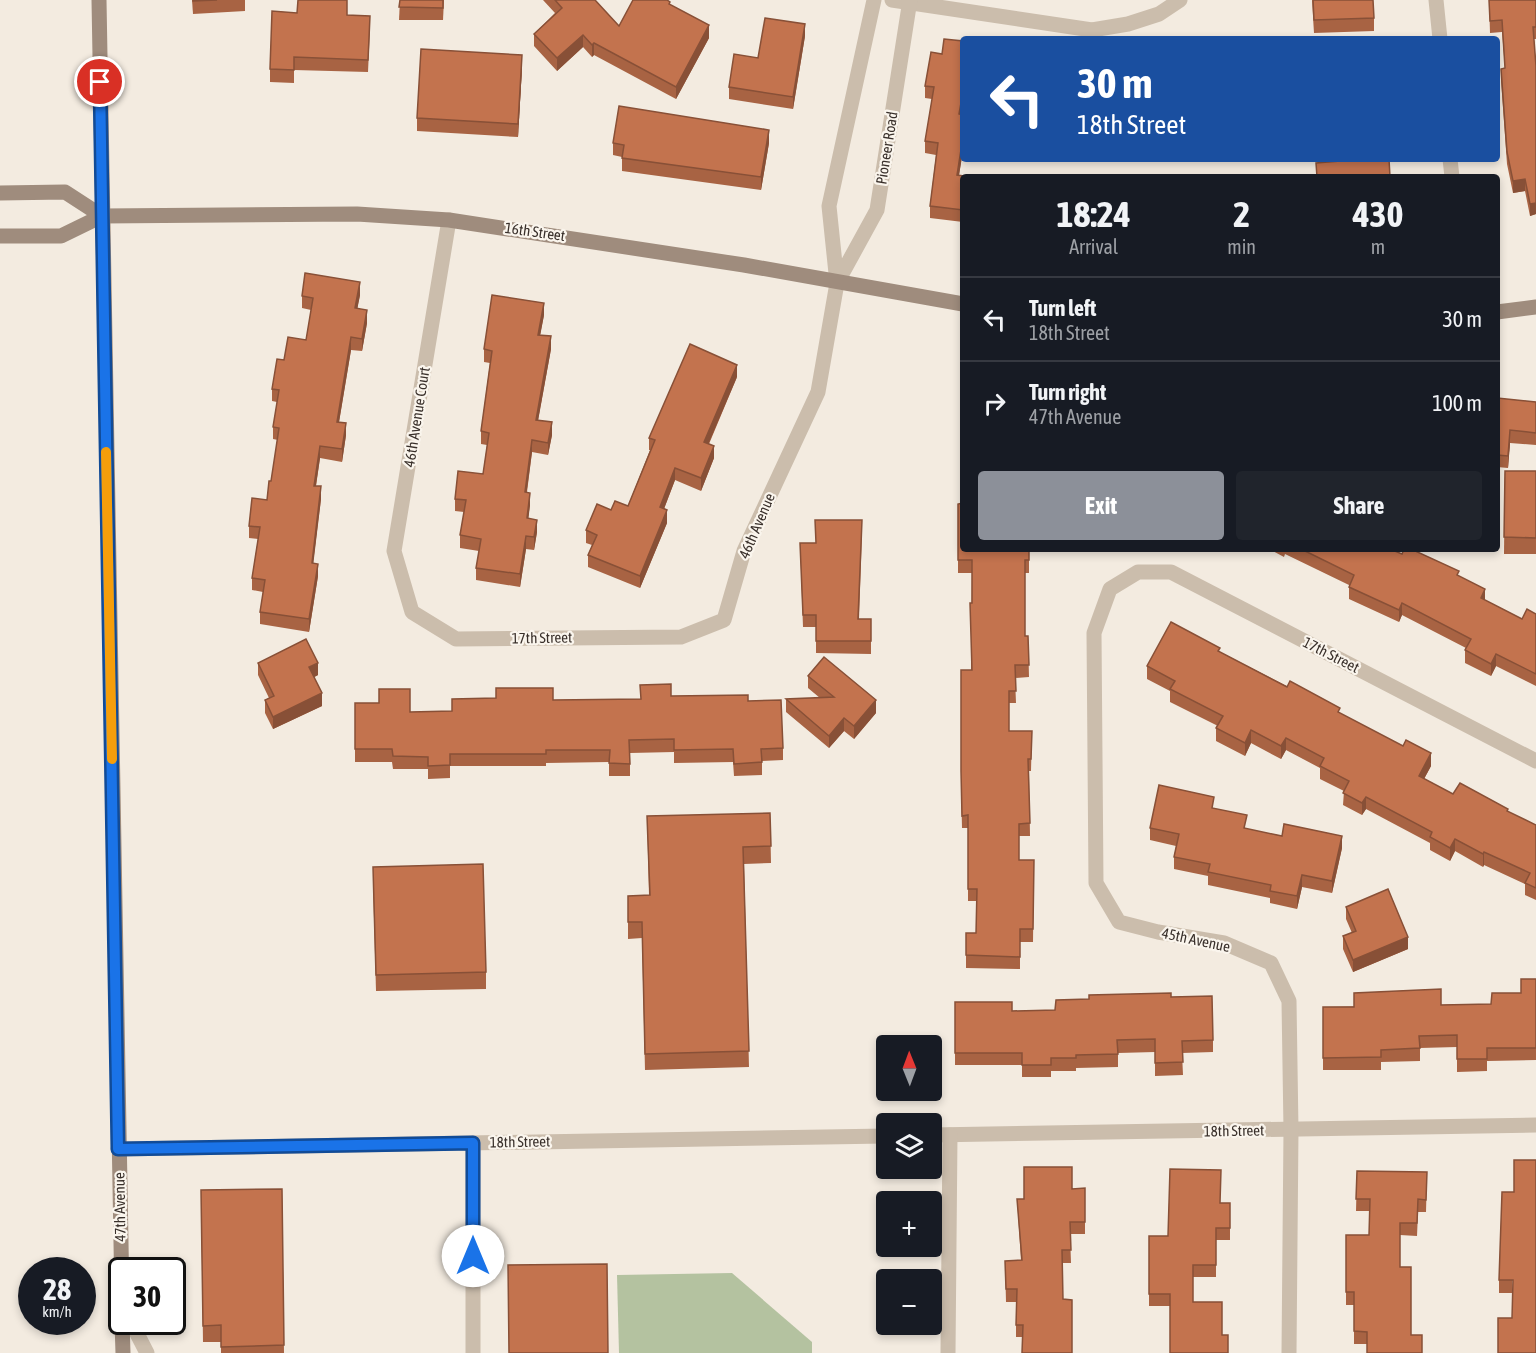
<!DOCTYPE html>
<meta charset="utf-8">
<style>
:root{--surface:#171b24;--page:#20242c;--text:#f1f3f6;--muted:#9ea1a6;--line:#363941;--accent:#8c9099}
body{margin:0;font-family:"Asap Condensed",sans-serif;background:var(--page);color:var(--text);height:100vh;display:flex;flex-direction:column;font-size:22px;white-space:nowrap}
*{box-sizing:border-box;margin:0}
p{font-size:20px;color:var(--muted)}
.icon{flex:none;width:33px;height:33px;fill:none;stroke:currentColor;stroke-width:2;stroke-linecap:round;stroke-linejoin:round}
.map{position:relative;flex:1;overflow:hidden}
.panel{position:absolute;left:960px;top:174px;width:540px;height:378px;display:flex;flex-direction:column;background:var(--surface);border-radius:6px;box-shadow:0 3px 9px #0003}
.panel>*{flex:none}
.hud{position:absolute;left:960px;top:36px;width:540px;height:126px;border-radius:6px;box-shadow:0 3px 9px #0003;background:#1a4fa0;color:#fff;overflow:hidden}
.needle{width:39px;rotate:359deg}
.tools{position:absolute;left:876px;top:1035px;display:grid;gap:12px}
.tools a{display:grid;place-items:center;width:66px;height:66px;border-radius:6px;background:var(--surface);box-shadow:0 3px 9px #0003;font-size:30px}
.speed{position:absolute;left:18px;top:1257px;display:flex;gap:12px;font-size:30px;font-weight:700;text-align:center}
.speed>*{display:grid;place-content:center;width:78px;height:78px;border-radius:50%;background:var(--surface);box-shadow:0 3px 9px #0003;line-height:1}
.speed small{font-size:15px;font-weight:400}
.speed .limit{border:3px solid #111;border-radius:9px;background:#fff;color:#111}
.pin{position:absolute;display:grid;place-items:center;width:51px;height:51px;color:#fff;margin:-26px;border:3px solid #fff;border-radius:50%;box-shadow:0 2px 6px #0007}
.me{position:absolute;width:66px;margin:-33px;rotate:0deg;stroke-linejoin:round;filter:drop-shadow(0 0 4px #0008)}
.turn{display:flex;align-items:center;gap:21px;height:126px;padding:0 18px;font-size:27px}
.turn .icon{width:78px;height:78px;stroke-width:2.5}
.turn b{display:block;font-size:42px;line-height:51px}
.eta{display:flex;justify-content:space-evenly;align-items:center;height:102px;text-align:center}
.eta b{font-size:36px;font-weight:700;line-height:42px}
.button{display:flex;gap:12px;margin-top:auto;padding:12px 18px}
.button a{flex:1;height:69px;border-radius:6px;background:var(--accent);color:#fff;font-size:24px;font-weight:700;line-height:69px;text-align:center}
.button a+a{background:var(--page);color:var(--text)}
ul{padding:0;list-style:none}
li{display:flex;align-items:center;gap:18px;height:84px;padding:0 18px;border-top:2px solid var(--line)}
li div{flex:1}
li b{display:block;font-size:22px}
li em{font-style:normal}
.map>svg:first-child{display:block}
</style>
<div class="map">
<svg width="1536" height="1353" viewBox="0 0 1536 1353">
<rect width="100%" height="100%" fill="#f3ebe0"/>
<!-- green -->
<path fill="#b4c2a0" d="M732,1273L812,1342V1353H619L617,1275Z"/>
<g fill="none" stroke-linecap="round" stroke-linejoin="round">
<!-- street -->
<g stroke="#cbbdac" stroke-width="15">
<path d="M892,0L1092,30L1128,24L1159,14L1180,0"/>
<path d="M1436,0L1440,39"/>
<path d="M1450,159L1452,177"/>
<path d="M449,220L394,551L412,612L456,639L681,637L724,620L744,551L818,392L837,283L829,206L874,0"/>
<path d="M837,283L877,210L910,0"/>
<path d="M932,1135L1536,1125"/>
<path d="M473,1143V1353"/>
<path d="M118,1149L886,1136"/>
<path d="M131,1322L147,1353"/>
<path d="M948,1353L950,1135"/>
<path d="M1289,1353L1291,1130L1289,1001L1271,963L1224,943L1158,932L1119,922L1096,883L1094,633L1110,589L1138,572H1171L1536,761"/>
</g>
<!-- secondary -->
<g stroke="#9f8c7d" stroke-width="15">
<path d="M99,0L122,1299"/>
<path d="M0,193L65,192L102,216"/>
<path d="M0,236H61L102,216L357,214L449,220L744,265L963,304"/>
<path d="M1497,312L1536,307"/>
<path d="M122,1322L123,1353"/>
</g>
</g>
<!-- wall -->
<g fill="#a86343">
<path d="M192,0H245V11L193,14Z"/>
<path d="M400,0H444L443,20H399Z"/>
<path d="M543,0H595L619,26L670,4L709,38L676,99L594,55L592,57L583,47L557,71L534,46V34L555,13Z"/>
<path d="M1312,0L1374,18V31L1314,33Z"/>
<path d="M1489,0H1536V39H1534L1536,66V214L1530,216L1525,191L1513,193L1507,164L1501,80V69L1505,68L1502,32L1490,33Z"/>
<path d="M347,15L370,28L368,72L294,70V83L270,82V69Z"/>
<path d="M805,36L793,109L729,99V87L758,58Z"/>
<path d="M931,52L961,115H963V150L959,175L963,177V222L930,218V206L936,155L925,153V141L932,99L925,98V86Z"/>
<path d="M522,68L518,137L417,131V118Z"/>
<path d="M613,143H769L761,190L622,171V157L613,155Z"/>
<path d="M360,295L357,309L367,323L362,351L351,350L339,422L346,435L342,462L320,458L316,486L321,499L313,563L318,576L309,632L260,624V612L263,592L252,590V578L258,539L249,538V526L267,500L271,481L278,440L273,439V427L277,402L272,401V389L284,360L306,340L311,310L302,308V296Z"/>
<path d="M544,315L540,335L551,349L538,420L552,435L548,455L532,452L527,492L530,505L528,518L537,532L534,550L526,549L520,587L476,580V568L479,551L460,548V535L464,512L455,511V499L483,474L487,445L481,444V431L490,363L484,362V349Z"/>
<path d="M737,377L709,444L714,458L701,491L675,480L664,509L667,523L640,588L588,567V555L592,545L586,543V530L628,506L650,450H649V438Z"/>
<path d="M1497,398L1536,402V445L1510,443L1508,468L1497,467Z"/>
<path d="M1505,471H1536V554H1504Z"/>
<path d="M958,504L963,549H1029V573H1025V636H1028L1029,677L1015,678L1016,703H1009V731H1032L1031,771H1029L1030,836H1019V860H1034L1033,942H1020V969L966,968V933H976L977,901H968V828H962L961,784L971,670L972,573H958Z"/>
<path d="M862,532L859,619H871V654L816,653V627H803L800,543H815Z"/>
<path d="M1269,549H1390L1402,554L1459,576L1485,600L1522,619L1536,614V686L1496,666L1491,676L1465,663V650L1466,648L1402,615L1399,622L1349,599V585L1285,554L1284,557Z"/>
<path d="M1220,652L1340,713L1431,766L1424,779L1453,794L1508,812L1536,825V900L1525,895V884L1484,865L1483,867L1455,851L1450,861L1430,850V843L1366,809L1362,815L1343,805L1344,791L1320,779V768L1286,750L1281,759L1251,743L1245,756L1216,741V728L1218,726L1170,702V691L1147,679V666Z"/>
<path d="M258,663L318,675L314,677L322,706L273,729L265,713V700L269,698L258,675Z"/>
<path d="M808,676L876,713L854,739L844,731L829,748L786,712V699L820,698L808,688Z"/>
<path d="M671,696L748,701L783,748V760L762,761V775L734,776L733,762L674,763V752L630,753V776H609V762L546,763V766H450V778L428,779V769H393L392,762H355V703L410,712L452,711L553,700L641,699Z"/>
<path d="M1214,808L1247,829L1342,848L1332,893L1302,887L1297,909L1270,903V898L1208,885V876L1174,869V857L1176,846L1150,840V828Z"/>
<path d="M770,813L771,863L744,864L749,1067L645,1070L642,938L628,939V896L649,895L647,816Z"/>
<path d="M373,883L486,972V989L376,991Z"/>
<path d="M1346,907L1408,949L1353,972L1343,949V936L1352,933L1346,919Z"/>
<path d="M1536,979V1060L1487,1061V1071L1457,1072V1047L1420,1048V1061L1381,1062V1070H1323V1007L1491,1004L1521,993Z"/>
<path d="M1171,997L1213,1040V1052L1182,1053L1183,1075L1155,1076V1052L1118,1053V1067L1076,1068V1071H1051V1077H1022V1065H955V1002L1012,1011L1055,1010Z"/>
<path d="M1357,1171L1427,1172L1426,1212H1418L1417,1236L1400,1235L1367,1344H1354V1305H1346V1235H1369L1370,1211H1356Z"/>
<path d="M1085,1188V1234H1070L1071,1263H1062L1023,1337H1016V1302H1006L1005,1261L1021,1260L1017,1199H1024L1072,1189Z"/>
<path d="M282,1189L284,1353H221V1342H203L201,1190Z"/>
<path d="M1514,1192L1512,1293H1499V1280Z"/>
<path d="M1221,1203H1230V1240H1216V1277H1193L1170,1306H1149V1236H1168Z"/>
</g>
<!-- shaded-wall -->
<g fill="#885037">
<path d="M805,24V36L793,109V97Z"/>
<path d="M709,25V38L676,99V87Z"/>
<path d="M583,35V47L557,71V58Z"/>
<path d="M594,43V55L592,57V45Z"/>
<path d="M522,55V68L518,137V124Z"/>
<path d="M963,92V104L959,127V114Z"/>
<path d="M769,130V143L761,190V177Z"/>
<path d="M963,137V150L957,188V175Z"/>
<path d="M1525,179V191L1513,193V181Z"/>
<path d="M1536,203V214L1530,216V204Z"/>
<path d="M360,282V295L355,321V308Z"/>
<path d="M544,303V315L538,347V335Z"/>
<path d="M367,310V323L362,351V339Z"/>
<path d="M551,336V349L536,432V420Z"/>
<path d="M351,337V350L337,434V422Z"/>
<path d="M737,365V377L704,454V442Z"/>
<path d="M552,422V435L548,455V443Z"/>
<path d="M346,423V435L342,462V449Z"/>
<path d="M1510,430V443L1508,468V456Z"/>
<path d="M532,440V452L525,504V492Z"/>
<path d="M320,446V458L314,498V486Z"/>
<path d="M714,446V458L701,491V478Z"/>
<path d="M675,468V480L660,519V507Z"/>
<path d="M321,486V499L312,575V563Z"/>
<path d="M530,493V505L527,531V518Z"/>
<path d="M667,510V523L640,588V576Z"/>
<path d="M537,520V532L534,550V537Z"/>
<path d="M526,536V549L520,587V574Z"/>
<path d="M318,564V576L309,632V619Z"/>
<path d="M1485,589V602L1481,598Z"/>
<path d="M1402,603V615L1399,622V610Z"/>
<path d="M1496,654V666L1491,676V664Z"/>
<path d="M318,663V675L309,680V667Z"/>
<path d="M322,693V706L273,729V717Z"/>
<path d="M876,700V713L854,739V726Z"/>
<path d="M844,718V731L829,748V736Z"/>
<path d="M1251,730V743L1245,756V743Z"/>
<path d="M1286,738V750L1281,759V746Z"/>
<path d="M1431,753V766L1419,788V776Z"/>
<path d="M1366,797V809L1362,815V803Z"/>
<path d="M1342,836V848L1332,893V881Z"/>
<path d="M1455,839V851L1450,861V848Z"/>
<path d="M1484,852V865L1483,867V854Z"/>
<path d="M1302,875V887L1297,909V896Z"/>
<path d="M1408,937V949L1353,972V960Z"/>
</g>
<!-- building -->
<g fill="#c3734e" stroke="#885037" stroke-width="1.5">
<path d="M193,0H217L193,1Z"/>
<path d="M298,0H347V15L370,16L368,60L294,57V70L270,69L272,11L297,13Z"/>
<path d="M400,0H443V8L399,7Z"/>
<path d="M555,0H595L619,26L633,0H667L670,2L669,4L709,25L676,87L594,43L592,45L583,35L557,58L534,34L562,8Z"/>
<path d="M1313,0H1373L1374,18L1314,20Z"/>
<path d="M1489,0H1536V27H1533L1536,66V203L1530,204L1525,179L1513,181L1507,152L1501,69L1505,68L1502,20L1490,21Z"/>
<path d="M765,18L805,24L793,97L729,87L734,54L758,58Z"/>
<path d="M944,39L963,41V92L959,114L963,115V137L957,175L971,177H963V210L930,206L938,143L925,141L934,87L925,86L931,52L942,54Z"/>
<path d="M421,49L522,55L518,124L417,118Z"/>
<path d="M619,106L769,130L761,177L622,158L624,145L613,143Z"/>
<path d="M1340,159H1389L1390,177H1317L1316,163L1340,161Z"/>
<path d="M1138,175L1164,177H1138Z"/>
<path d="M305,273L360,282L355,308L367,310L362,339L351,337L337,422L346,423L342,449L320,446L314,486H321L312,563L318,564L309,619L260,612L265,580L252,578L260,527L249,526L252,498L267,500L269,481H271L279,428L273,427L279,390L272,389L277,359L284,360L288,337L306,340L313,298L302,296Z"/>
<path d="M492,295L544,303L538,335L551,336L536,420L552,422L548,443L532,440L525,492L530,493L527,518L537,520L534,537L526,536L520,574L476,568L481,539L460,535L466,500L455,499L458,471L483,474L489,433L481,431L492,351L484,349Z"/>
<path d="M690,344L737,365L704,442L714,446L701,478L675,468L660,507L667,510L640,576L588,555L597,535L586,530L597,504L611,510L615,501L628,506L655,440L649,438Z"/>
<path d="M1497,398L1536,402V433L1510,430L1508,456L1497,455Z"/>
<path d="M1505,471H1536V538L1504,537Z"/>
<path d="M963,503V549H1029V560H1025V636H1028L1029,665H1015L1016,691H1009V731H1032L1031,759H1028L1030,823L1019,824V860H1034L1033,929H1020V957L966,955V933H976L977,889H968V815L962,816L961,771V670H972L970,603H972V560H958V504Z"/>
<path d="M815,520H862L858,619H871V641H816V615H803L800,543H816Z"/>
<path d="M1301,549H1390L1402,554L1404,549H1411L1459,571L1457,575L1485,589L1481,598L1522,619L1527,609L1536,614V674L1496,654L1491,664L1465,650L1471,639L1402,603L1399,610L1349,587L1354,575Z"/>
<path d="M1171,622L1220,648L1218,651L1287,687L1290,681L1340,708L1338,712L1403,746L1406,740L1431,753L1419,776L1453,794L1460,783L1508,809L1507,811L1536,825V888L1525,883L1530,873L1484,852L1483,854L1455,839L1450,848L1430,837L1432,832L1366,797L1362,803L1343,793L1349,781L1320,766L1324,758L1286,738L1281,746L1251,730L1245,743L1216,728L1223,716L1170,689L1175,681L1147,666Z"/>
<path d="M306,639L318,663L309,667L322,693L273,717L265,700L274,696L258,663Z"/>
<path d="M824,657L876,700L854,726L844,718L829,736L786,699L834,697L808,676Z"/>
<path d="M671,684V696L748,695V701L781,700L783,748L761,749L762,762L734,764L733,749L674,750V739L629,740L630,764L609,763L610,750H546V754H450V765L428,766V757L393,756L392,749H355V703H379V689H410V712L452,711V699L496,698V688H553V700L641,699L640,685Z"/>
<path d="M1159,785L1214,797L1212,808L1247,815L1244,828L1282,836L1284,824L1342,836L1332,881L1302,875L1297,896L1270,891L1271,885L1208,872L1210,864L1174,857L1179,834L1150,828Z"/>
<path d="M770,813L771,846L743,847L749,1051L645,1054L642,922H628V896L650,895L647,816Z"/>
<path d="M483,864L486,972L376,975L373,867Z"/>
<path d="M1388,889L1408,937L1353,960L1343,936L1356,931L1346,907Z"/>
<path d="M1521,979H1536V1048H1487V1059H1457V1035L1419,1036L1420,1048L1381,1050V1057L1323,1058V1007H1354V993L1441,989V1005L1491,1004L1492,993H1521Z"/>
<path d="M1171,993V997L1212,996L1213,1040L1182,1041L1183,1062L1155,1063V1039L1117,1040L1118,1054L1076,1055V1058H1051V1065H1022V1053H955V1002H1012V1011L1055,1010L1056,1000L1089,999V995Z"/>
<path d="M1514,1160H1536V1353H1498V1318H1512L1513,1280H1499L1502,1192H1514Z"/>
<path d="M1024,1167H1072V1189L1085,1188V1222H1070L1071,1250H1062L1063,1299L1072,1300V1353H1022L1023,1325H1016L1017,1289H1006L1005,1261L1022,1260L1017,1199H1024Z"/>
<path d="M1170,1169L1221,1170L1220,1203H1230V1228H1216V1265H1193V1302H1222V1335H1228V1353H1170V1294H1149V1236H1168Z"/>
<path d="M1357,1171L1427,1172L1426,1200L1418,1199L1417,1223H1400V1267H1411V1335H1422V1353H1367V1332L1354,1331V1292H1346V1235H1369L1370,1199H1356Z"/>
<path d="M282,1189L284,1345L221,1347V1325L203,1326L201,1190Z"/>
<path d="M607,1264L608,1353H509L508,1265Z"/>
</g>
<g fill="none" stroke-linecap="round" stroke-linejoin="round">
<!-- route casing -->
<g stroke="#114b97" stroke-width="15">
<path id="route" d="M100,82L118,1149L473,1143V1256"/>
</g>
<!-- route -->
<use href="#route" stroke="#1a73e8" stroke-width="10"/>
<!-- slow -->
<path stroke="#f59e0b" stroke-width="10" d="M106,452L112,759"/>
</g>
<g text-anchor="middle" stroke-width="4.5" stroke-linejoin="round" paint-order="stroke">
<!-- street labels -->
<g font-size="15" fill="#39302b" stroke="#faf5ed">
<text transform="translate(887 148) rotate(-81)" y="5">Pioneer Road</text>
<text transform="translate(535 232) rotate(8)" y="5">16th Street</text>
<text transform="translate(417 417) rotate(-81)" y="5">46th Avenue Court</text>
<text transform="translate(757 526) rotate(-67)" y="5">46th Avenue</text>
<text transform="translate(542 638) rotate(-1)" y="5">17th Street</text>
<text transform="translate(1331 655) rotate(27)" y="5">17th Street</text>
<text transform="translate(1196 940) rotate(12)" y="5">45th Avenue</text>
<text transform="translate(1234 1131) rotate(-1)" y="5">18th Street</text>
<text transform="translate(520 1142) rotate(-1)" y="5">18th Street</text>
<text transform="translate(120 1207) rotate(-91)" y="5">47th Avenue</text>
</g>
</g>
</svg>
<div class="tools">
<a><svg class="needle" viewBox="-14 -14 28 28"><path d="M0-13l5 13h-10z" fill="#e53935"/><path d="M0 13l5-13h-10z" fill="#9ea1a6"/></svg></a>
<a><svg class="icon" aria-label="layers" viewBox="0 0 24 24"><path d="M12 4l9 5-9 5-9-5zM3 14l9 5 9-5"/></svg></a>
<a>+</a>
<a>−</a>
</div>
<div class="speed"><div>28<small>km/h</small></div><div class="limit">30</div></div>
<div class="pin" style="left:100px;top:82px;background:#d93025"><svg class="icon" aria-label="arrive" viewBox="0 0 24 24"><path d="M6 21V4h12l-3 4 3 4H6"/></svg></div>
<svg class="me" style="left:473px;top:1256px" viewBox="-20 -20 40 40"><circle r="19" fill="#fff"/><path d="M0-13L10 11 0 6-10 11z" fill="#1a73e8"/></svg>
<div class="hud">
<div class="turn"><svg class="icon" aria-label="left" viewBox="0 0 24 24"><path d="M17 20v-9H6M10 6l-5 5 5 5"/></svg><div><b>30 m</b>18th Street</div></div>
</div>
<section class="panel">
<div class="eta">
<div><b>18:24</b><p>Arrival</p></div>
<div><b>2</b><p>min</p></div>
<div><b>430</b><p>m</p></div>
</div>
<ul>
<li><svg class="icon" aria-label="left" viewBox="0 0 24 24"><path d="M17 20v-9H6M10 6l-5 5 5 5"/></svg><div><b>Turn left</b><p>18th Street</p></div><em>30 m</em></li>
<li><svg class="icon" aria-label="right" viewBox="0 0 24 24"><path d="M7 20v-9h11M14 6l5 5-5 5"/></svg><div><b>Turn right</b><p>47th Avenue</p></div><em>100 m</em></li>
</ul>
<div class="button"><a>Exit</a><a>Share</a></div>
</section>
</div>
